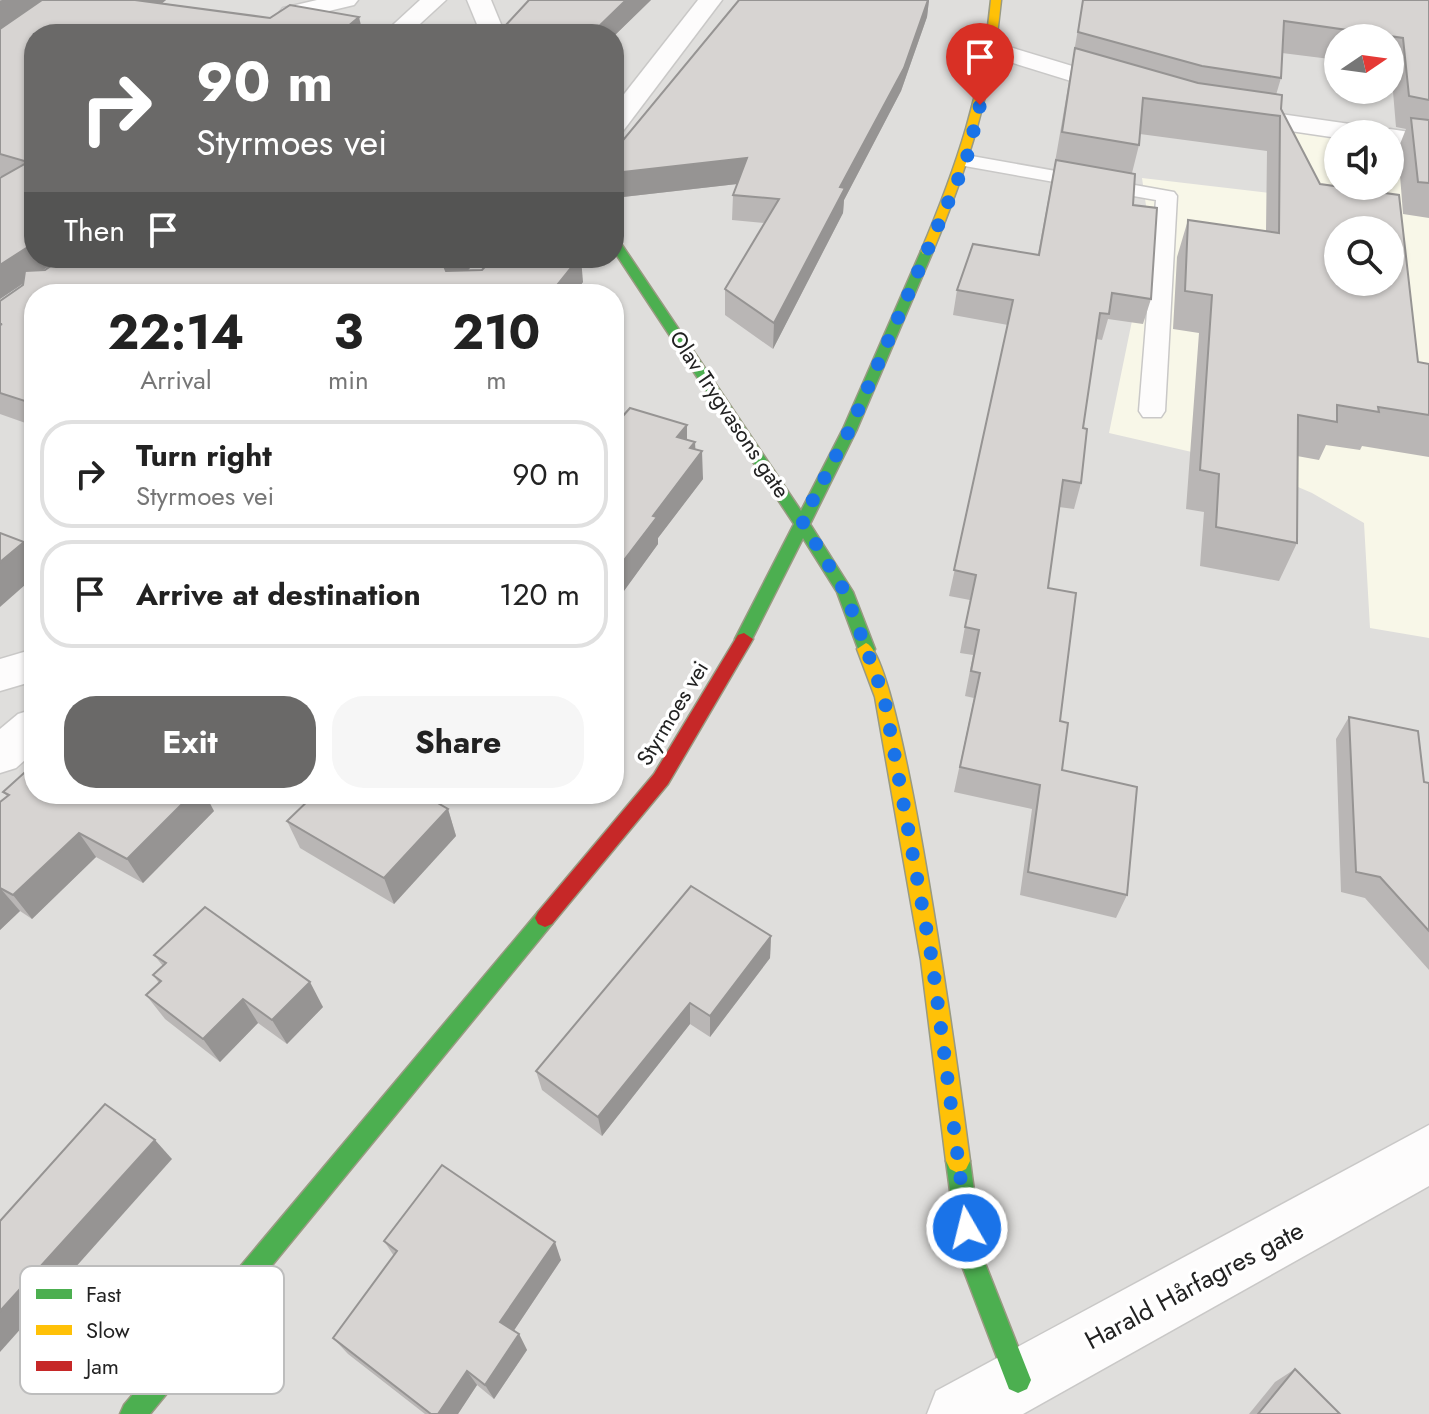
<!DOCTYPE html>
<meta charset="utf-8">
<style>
:root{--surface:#fff;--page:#f6f6f6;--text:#222;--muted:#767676;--line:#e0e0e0;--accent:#6a6968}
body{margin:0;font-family:Jost,sans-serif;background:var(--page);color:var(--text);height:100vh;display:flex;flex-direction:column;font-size:30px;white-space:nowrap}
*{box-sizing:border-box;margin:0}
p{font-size:26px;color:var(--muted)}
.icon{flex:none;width:44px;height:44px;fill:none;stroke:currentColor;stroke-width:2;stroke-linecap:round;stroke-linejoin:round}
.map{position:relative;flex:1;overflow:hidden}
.sheet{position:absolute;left:24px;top:284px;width:600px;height:520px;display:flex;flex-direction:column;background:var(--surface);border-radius:32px;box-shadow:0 2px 6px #0004}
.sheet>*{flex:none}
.hud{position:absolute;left:24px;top:24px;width:600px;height:244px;border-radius:32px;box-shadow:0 2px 6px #0004;background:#6a6968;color:#fff;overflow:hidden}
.needle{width:52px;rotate:77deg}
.buttons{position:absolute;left:1324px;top:24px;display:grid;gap:16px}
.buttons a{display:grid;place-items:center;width:80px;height:80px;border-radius:50%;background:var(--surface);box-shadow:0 2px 6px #0004;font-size:40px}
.pin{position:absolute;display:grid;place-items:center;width:68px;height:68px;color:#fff;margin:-82px -34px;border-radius:50% 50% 50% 0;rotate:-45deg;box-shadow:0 0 8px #0007}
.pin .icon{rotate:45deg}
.me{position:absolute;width:88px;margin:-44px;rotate:352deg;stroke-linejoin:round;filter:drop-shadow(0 0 6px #0008)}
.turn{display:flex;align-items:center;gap:28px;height:168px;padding:0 40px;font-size:36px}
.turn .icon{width:104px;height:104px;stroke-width:2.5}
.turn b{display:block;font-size:56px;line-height:68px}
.then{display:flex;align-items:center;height:76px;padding:0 40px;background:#0003;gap:16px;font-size:30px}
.eta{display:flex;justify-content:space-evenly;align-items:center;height:136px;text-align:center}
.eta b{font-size:48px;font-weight:700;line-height:56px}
.button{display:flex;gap:16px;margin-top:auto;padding:16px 40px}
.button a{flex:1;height:92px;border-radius:32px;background:var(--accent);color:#fff;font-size:32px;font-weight:700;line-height:92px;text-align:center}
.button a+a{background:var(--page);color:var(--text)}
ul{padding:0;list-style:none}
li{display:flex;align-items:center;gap:24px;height:108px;margin:0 16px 12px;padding:0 24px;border:4px solid var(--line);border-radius:32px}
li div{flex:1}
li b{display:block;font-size:30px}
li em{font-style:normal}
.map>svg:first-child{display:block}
</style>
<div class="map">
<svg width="1429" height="1414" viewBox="0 0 1429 1414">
<rect width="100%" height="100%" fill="#f0eeeb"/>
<!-- residential -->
<path fill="#dfdedc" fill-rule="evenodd" d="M0,0H1429V1414H0ZM34,34H614V258H34ZM1338,38H1390V90H1338ZM1338,134H1390V186H1338ZM1338,230H1390V282H1338ZM34,294H614V794H34Z"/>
<!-- education -->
<path fill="#f8f7e8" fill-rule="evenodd" d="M1272,129L1338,138V186H1390V145L1429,150V638L1370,628L1364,523L1312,493L1244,464L1109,433L1150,233L1142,178L1270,193ZM1338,230H1390V282H1338Z"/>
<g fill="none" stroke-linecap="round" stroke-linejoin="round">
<!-- lane casing -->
<g stroke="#c9c8c7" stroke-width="3">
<path id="lane" d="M966,155L1174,192L1177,196L1165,411L1161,417H1143L1139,411L1156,200L959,165L956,161Z"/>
</g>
<!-- street casing -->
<g stroke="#c9c8c7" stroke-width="3">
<g id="street">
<path d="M317,0H358L354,5L291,20L279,13L283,8Z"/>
<path d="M420,0H446L409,34H383Z"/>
<path d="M467,0H491L505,34H481Z"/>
<path d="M698,0H722L623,131L614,133V107Z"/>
<path d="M993,42L1135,85L1139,90L1126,98L984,54L981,49L984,44Z"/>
<path d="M1232,107L1364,126L1374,128L1378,134H1338V138L1223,121L1219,115L1223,109Z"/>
<path d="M1390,129L1429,135V151L1390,145V134H1379Z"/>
<path d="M34,649V681L0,691V659Z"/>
<path d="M34,709V752L16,768L0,773V729L18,714Z"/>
<path d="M1429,1125V1186L1023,1414H927L936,1391Z"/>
</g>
</g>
<!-- fast casing -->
<g stroke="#999a82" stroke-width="3">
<g id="fast">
<path d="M614,238L620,242L801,511L843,429L921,251L927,247L933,251L857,429L810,524L853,592L875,649L872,654H860L837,592L803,538L750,643H738L735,639L794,524L614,251Z"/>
<path d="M545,909L552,912L555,918L552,924L150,1414H120L124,1405L538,912Z"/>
<path d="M958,1149L966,1153L970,1161L983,1258L1031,1380L1027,1389L1018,1393L1009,1389L959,1258L946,1161L950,1153Z"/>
</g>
</g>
<!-- slow casing -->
<g stroke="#999a82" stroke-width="3">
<g id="slow">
<path d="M991,0H1001C993,89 967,169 933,251L923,254L921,251C956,169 983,89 991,0Z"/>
<path d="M866,643C903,654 962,1100 970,1161L966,1169L958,1173L950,1169L946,1161L921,960L875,697L857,649Z"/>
</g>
</g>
<!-- jam casing -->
<g stroke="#999a82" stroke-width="3">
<path id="jam" d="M744,633L753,639L668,784L552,924L545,927L538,924L535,918L538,912L654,774L738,635Z"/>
</g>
<!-- lane -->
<use href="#lane" fill="#fdfcfc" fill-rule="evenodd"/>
<!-- street -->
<use href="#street" fill="#fdfcfc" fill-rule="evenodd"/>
<!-- fast -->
<use href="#fast" fill="#4caf50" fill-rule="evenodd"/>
<!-- slow -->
<use href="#slow" fill="#ffc107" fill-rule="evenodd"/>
<!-- jam -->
<use href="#jam" fill="#c62828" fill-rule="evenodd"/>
</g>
<!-- wall -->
<g fill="#b9b6b5">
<path d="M0,0H166L162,3L270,18L359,17L34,34L42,271L45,270L62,258H477V260L468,270L583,282L574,294H34V426L0,414V301L23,285L24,283L0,299L2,177L0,176Z"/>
<path d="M651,0L614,36V34H506L505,26Z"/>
<path d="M739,0H929L927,17L901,91L844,200L843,213L773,349L725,315V289L765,223L732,220L733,195L737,184L614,198Z"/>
<path d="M1083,0H1429V218L1403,214L1398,149L1406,129L1396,127L1391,68H1390V38H1338V60L1282,53L1281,78L1276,95L1281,109L1320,184L1418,362L1429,364V457L1362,446L1360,450L1326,445L1319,460L1297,456V543L1279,581L1200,566L1204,512L1186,509L1199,333L1173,329L1177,257L1188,220L1266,231L1267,151L1140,134L1139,145L1132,173L1133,205L1151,299L1143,324L1108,319L1102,340L1096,339L1083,428L1081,483L1074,509L1059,507L1048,588L1060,721L1062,770L1127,895L1116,918L1020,895L1032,809L954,792L974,698L965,696L973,655L960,653L970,600L949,596L1008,325L953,315L957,290L1038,254L1054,168Z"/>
<path d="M687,425V440L695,442V450L703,479L658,538V544L621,595L614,593V426Z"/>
<path d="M1349,717L1424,782L1429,783V970L1365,898L1341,892L1336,739Z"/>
<path d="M3,792L214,811L143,883L96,857L32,919L20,911L0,930V802L7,796Z"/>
<path d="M448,809L456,836L394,904L300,848L287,821Z"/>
<path d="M771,936L770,958L710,1037L690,1024L602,1136L542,1090L536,1071Z"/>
<path d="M154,955L323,1007L287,1044L258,1023L220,1062L165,1019L146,995L159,983L153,975L163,966Z"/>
<path d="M384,1241L561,1260L514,1330L519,1334L527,1350L494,1399L477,1385L458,1414H425L348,1354L333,1338L394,1256Z"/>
<path d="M1295,1369L1340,1414H1249L1275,1382Z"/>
</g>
<!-- shaded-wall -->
<g fill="#969493">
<path d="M2,0H46L0,30V1Z"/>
<path d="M132,0H166L139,22Z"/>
<path d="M626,0H651L614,36V34H591Z"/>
<path d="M928,0H929L927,17L901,91L844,200L843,213L773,349L774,323Z"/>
<path d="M359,17L363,34L346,28Z"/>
<path d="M747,158L746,183L614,198V173Z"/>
<path d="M34,243V258H61L0,299V265Z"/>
<path d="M451,258H477V260L449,292L444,266Z"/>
<path d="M579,258H581L583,282L574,294H550Z"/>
<path d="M360,288L361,294H353Z"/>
<path d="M687,425V452L677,437Z"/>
<path d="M695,442L696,460L702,451L703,479L658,538V544L621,595L618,568L653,516L690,448Z"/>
<path d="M24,542L34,559V577L0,607V562Z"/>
<path d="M192,794H205L214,811L143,883L127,859Z"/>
<path d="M448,809L456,836L394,904L384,878Z"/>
<path d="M79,833L96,857L32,919L13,895Z"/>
<path d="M0,888L20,911L0,930Z"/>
<path d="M771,936L770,958L710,1037V1016Z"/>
<path d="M310,982L323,1007L287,1044L272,1020Z"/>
<path d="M243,999L258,1023L220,1062L203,1039Z"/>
<path d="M690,1003V1024L602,1136L598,1117Z"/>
<path d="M155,1140L172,1159L0,1352V1311Z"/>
<path d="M555,1242L561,1260L509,1338L500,1322Z"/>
<path d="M519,1334L527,1350L494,1399L485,1385Z"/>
<path d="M467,1371L477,1385L458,1414H438Z"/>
</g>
<!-- building -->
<g fill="#d7d4d2" stroke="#969493" stroke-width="2" fill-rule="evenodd">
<path d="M42,0H135L270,18L290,5L359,17L346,28L380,34H34V243L0,265V178L28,162L0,154V29Z"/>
<path d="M529,0H626L591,34H555L505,26Z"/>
<path d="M739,0H928L904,68L840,187L845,188L774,323L725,289L779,199L733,195L747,158L614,173V151Z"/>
<path d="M1083,0H1429V100L1409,96L1403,38L1284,21L1281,78L1202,66L1078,32Z"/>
<path d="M1075,48L1198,83L1282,95L1281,109L1320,184L1399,195L1418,362L1429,364V415L1378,407L1379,412L1337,405V422L1298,415L1297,543L1216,527L1219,474L1200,470L1212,295L1185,291L1188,220L1279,233L1280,116L1143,98L1139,145L1062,132ZM1338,230H1390V282H1338Z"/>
<path d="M1411,118L1429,120V183L1418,182Z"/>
<path d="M1056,160L1135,174L1133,205L1157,208L1151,299L1112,293L1109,314L1100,313L1083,428L1087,429L1081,483L1063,480L1048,588L1076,593L1060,721L1068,723L1062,770L1137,787L1127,895L1028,872L1040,785L960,767L980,673L971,671L979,630L965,627L976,575L954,570L1013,300L957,290L973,244L1039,255Z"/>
<path d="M62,258H451L444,266L446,271L482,270L493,258H579L550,294H386L360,288L353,294H34V404L0,393V325L2,324H0V301L23,285L25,271L45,270Z"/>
<path d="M630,408L687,425L677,437L695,442L690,448L702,451L653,516L657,517L618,568L614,567V426Z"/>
<path d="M0,533L24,542L0,562Z"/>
<path d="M1349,717L1418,731L1424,782L1429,783V931L1380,877L1356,872Z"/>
<path d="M34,764V794H192L127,859L79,833L13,895L0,888V802L9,795L3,792Z"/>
<path d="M315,794H422L448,809L384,878L287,821Z"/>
<path d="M691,886L771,936L710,1016L690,1003L598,1117L536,1071Z"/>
<path d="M205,907L310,982L272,1020L243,999L203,1039L146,995L161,981L153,975L166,963L154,955Z"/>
<path d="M105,1104L155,1140L0,1311V1221Z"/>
<path d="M442,1165L555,1242L500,1322L519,1334L485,1385L467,1371L438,1414H431L333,1338L397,1251L384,1241Z"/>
<path d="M1295,1369L1340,1414H1258Z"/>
</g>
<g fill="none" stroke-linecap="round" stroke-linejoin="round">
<!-- route -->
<path stroke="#1a73e8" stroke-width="14" stroke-dasharray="0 25.2" d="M967,1228L932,960L884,697L845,592L802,521L850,429L966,161L980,105"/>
</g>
<g text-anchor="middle" stroke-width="7" stroke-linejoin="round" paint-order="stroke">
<!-- street labels -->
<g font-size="22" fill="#222" stroke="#fff">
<text transform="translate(730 414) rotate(56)" y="8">Olav Trygvasons gate</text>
<text transform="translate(672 713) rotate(-59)" y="8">Styrmoes vei</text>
</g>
<!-- near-street labels -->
<g font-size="26" fill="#222" stroke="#fff">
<text transform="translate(1194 1285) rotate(-28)" y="9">Harald Hårfagres gate</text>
</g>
</g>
<!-- legend -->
<rect x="20" y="1266" width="264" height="128" rx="12" fill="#fff" stroke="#bdbdbd" stroke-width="2"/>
<rect x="36" y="1289" width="36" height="10" fill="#4caf50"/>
<rect x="36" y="1325" width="36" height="10" fill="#ffc107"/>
<rect x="36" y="1361" width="36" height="10" fill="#c62828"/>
<g font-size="22" fill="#222">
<text x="86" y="1302">Fast</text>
<text x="86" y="1338">Slow</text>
<text x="86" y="1374">Jam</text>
</g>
</svg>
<div class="buttons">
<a><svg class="needle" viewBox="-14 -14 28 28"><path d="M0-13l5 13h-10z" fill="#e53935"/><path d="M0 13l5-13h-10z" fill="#767676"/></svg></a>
<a><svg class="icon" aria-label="sound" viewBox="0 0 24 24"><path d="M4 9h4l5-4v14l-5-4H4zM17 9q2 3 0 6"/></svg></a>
<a><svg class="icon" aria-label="search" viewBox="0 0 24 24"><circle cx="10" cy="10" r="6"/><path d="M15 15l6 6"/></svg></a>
</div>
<div class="pin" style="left:980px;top:105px;background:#d93025"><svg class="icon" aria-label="arrive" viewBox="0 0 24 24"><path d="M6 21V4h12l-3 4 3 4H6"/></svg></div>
<svg class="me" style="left:967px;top:1228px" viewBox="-20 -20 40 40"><circle r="17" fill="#1a73e8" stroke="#fff" stroke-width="3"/><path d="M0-11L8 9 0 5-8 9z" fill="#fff"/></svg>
<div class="hud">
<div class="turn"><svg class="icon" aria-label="right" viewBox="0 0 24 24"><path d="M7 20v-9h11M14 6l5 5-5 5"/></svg><div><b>90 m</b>Styrmoes vei</div></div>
<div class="then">Then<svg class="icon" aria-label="arrive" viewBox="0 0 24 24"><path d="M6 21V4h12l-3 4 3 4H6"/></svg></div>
</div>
<section class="sheet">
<div class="eta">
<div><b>22:14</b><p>Arrival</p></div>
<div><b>3</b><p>min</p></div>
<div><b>210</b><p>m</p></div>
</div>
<ul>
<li><svg class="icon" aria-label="right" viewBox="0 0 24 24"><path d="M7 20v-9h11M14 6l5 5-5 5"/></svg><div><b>Turn right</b><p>Styrmoes vei</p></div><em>90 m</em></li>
<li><svg class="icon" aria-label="arrive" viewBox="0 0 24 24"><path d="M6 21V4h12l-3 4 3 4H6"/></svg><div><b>Arrive at destination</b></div><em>120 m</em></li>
</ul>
<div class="button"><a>Exit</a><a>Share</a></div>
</section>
</div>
